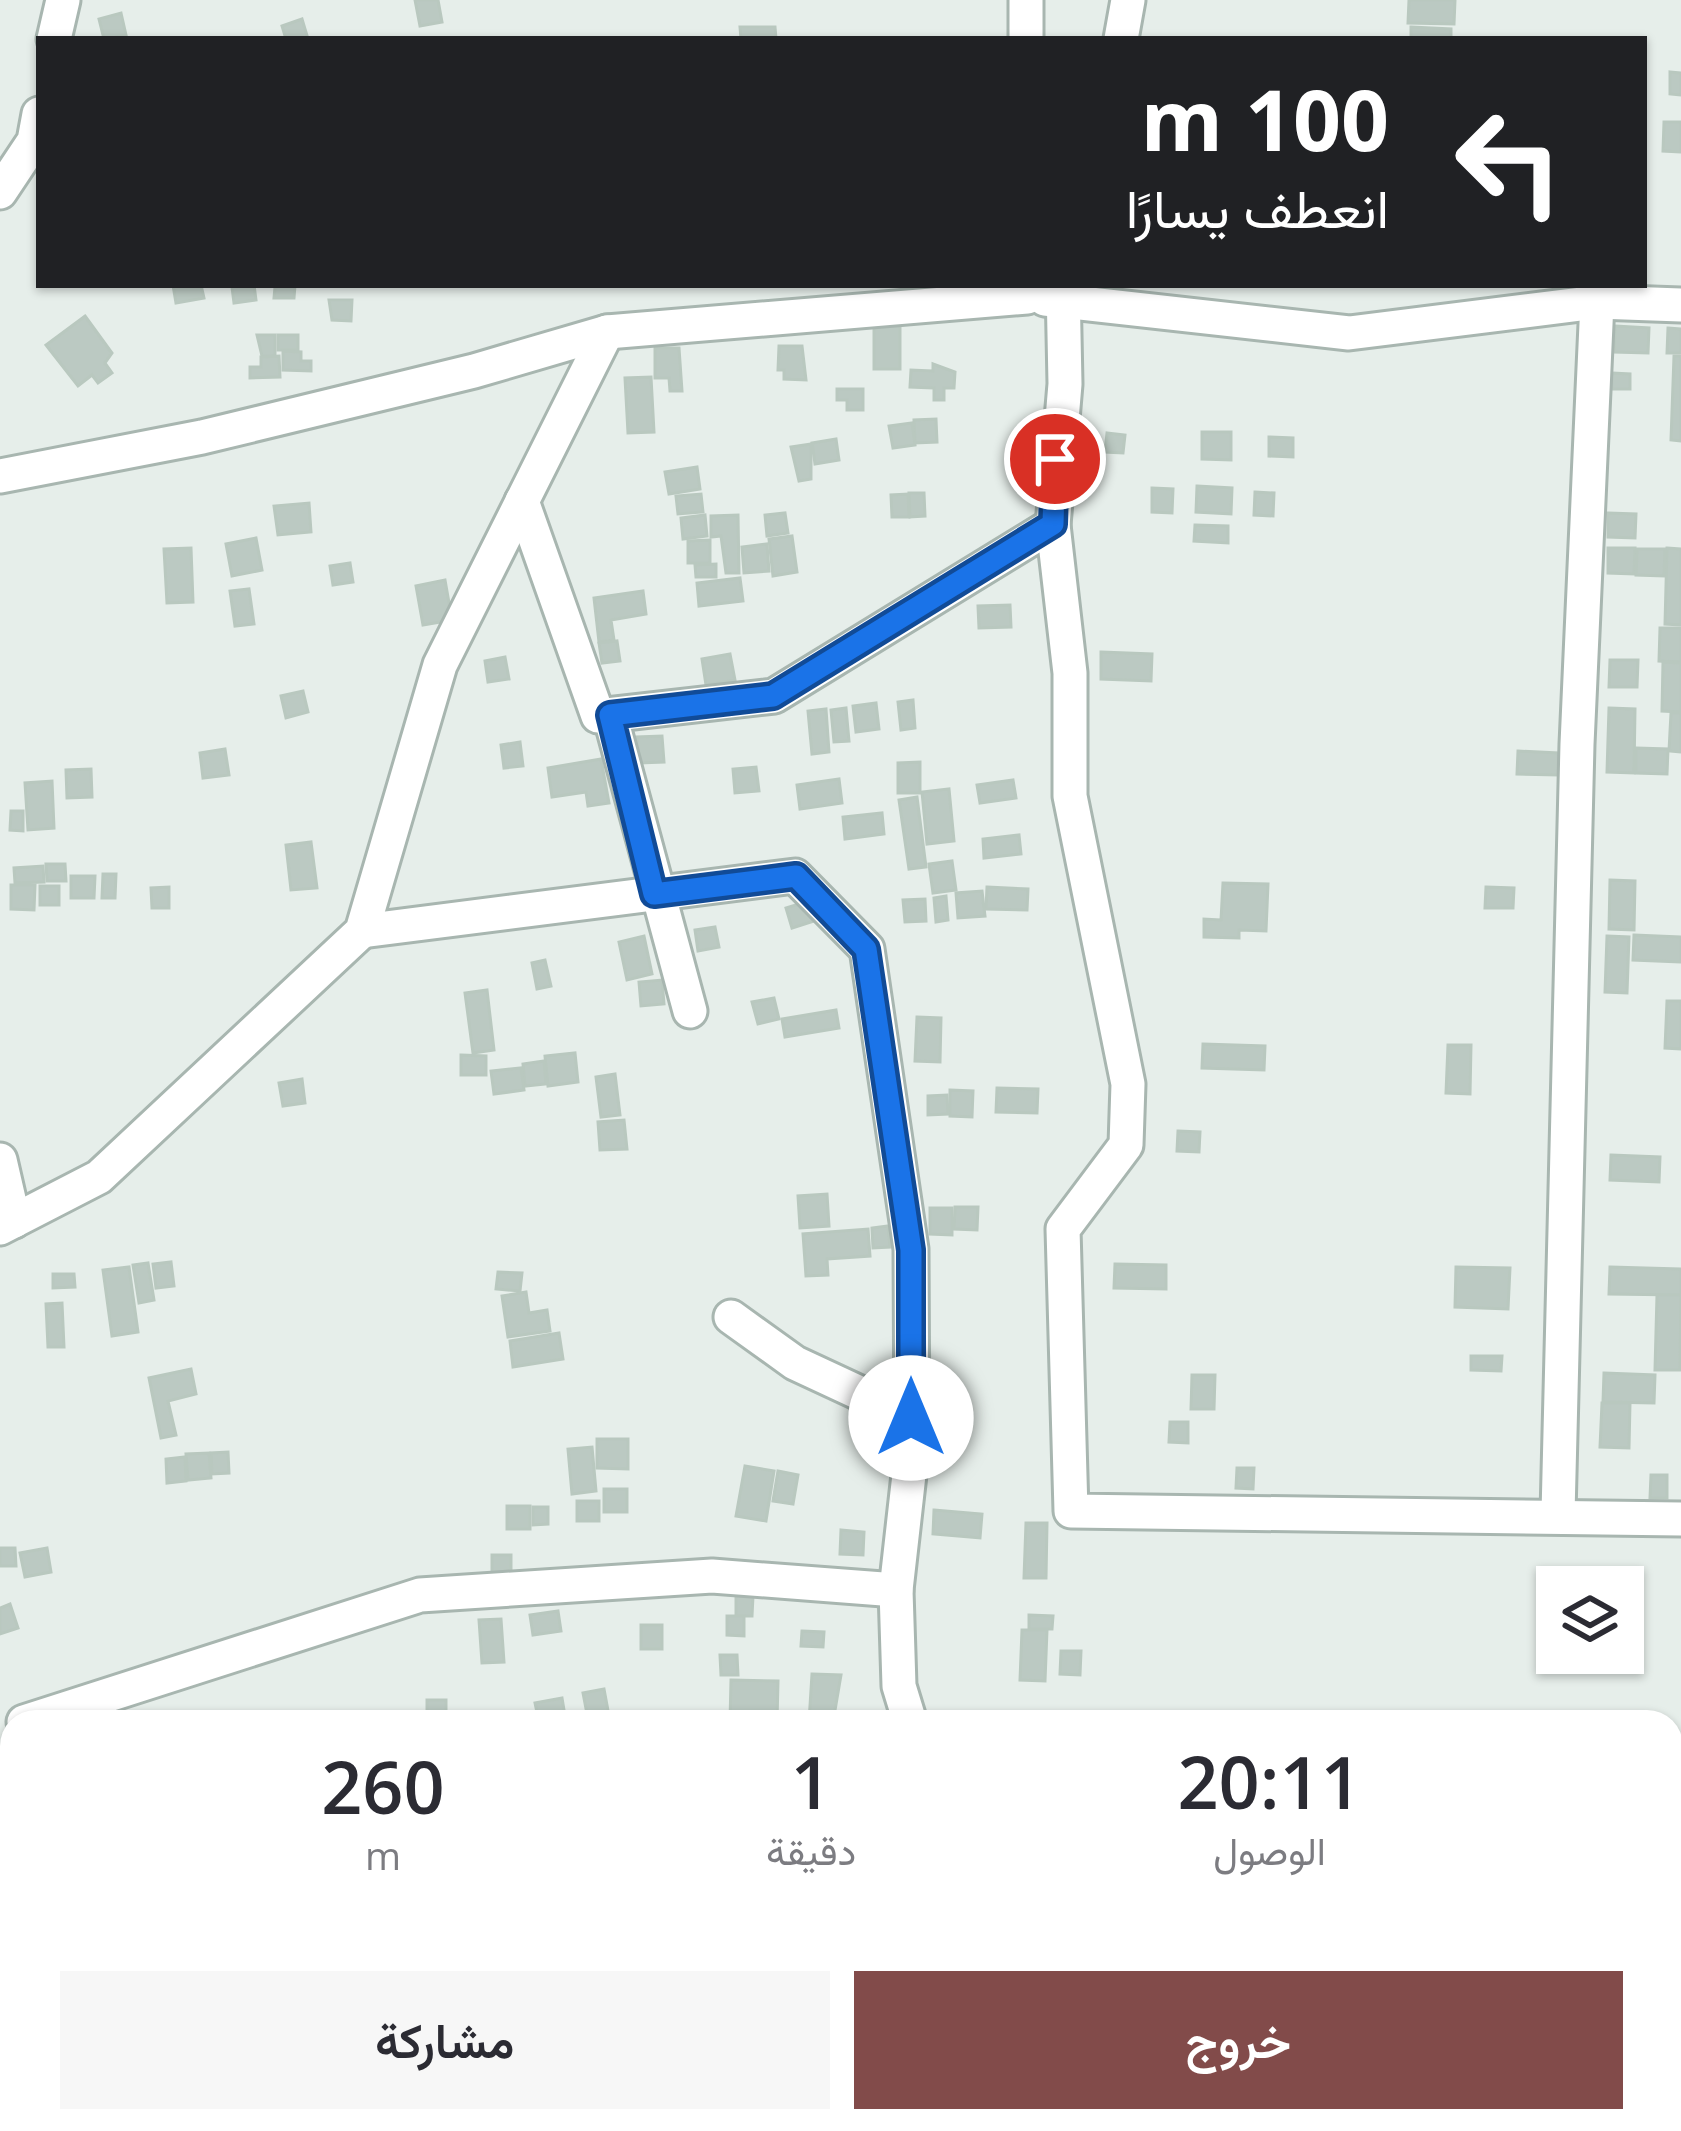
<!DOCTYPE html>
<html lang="ar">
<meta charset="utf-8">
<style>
:root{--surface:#fff;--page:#f7f7f7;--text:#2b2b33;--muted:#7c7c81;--accent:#824b4a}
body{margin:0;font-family:"Open Sans",Vazirmatn,sans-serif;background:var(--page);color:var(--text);direction:rtl;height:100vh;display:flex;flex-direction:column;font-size:45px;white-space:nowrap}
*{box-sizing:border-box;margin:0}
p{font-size:39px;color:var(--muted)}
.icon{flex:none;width:66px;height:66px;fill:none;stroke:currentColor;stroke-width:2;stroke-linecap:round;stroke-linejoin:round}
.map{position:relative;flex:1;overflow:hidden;direction:ltr}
.details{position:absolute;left:0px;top:1710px;width:1683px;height:423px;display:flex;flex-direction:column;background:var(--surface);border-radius:36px 36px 0 0;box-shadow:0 3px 9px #0004;direction:rtl}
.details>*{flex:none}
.top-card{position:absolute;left:36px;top:36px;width:1611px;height:252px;border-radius:0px;box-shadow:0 3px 9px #0004;direction:rtl;background:#202124;color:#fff;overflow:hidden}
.buttons{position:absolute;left:1536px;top:1566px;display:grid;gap:24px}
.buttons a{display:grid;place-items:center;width:108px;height:108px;border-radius:0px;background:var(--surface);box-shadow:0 3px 9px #0004;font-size:60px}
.pin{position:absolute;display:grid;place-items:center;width:102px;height:102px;color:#fff;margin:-51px;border:6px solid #fff;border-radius:50%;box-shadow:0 3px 12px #0007}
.me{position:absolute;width:132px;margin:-66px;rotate:0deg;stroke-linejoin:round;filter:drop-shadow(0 0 9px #0008)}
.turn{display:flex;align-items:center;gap:42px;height:252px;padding:0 60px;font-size:54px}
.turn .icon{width:156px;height:156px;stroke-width:2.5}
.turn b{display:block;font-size:84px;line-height:102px}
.eta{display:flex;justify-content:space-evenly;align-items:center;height:204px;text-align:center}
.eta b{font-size:72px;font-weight:600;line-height:84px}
.action{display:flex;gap:24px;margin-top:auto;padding:24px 60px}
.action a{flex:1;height:138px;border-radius:0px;background:var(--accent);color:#fff;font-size:48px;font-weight:600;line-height:138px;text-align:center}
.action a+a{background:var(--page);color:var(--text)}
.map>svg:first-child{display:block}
</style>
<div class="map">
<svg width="1681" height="2131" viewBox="0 0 1681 2131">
<rect width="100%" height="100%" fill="#e6eeea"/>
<!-- building -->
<g fill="#bbc9c2" stroke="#b9c8bf" stroke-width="3">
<path d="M415,0H438L442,22L420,26Z"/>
<path d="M1409,0H1455L1454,24L1408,23Z"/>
<path d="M121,13L126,35L104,39L99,19Z"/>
<path d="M302,19L308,39H286L282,26Z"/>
<path d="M740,27H775L776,39H741Z"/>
<path d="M1411,27L1451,29V39H1411Z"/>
<path d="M1670,72L1681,73V95L1670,94Z"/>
<path d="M1664,122H1681V152L1663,151Z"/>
<path d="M173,285H201L204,298L176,303Z"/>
<path d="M254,285L256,300L234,303L232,287Z"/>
<path d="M283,285H295L294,298H274L275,287Z"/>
<path d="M329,300H352L351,321L332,320Z"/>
<path d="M85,316L112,353L105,363L112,373L98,383L92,375L78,386L46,345Z"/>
<rect x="874" y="317" width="26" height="52"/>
<path d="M1615,326L1649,328L1648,353L1614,352Z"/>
<path d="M1668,328L1681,329V353H1667Z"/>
<path d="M257,335H275V356H262Z"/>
<rect x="278" y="335" width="20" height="15"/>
<path d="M779,346H802L806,380L784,379V370H778Z"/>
<path d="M655,348H679L682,391H670L669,378H655Z"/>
<path d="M283,351L301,352V361H311V371L283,370Z"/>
<path d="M279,356L280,377L250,378V367H261V357Z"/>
<path d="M1674,356H1681V441L1671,440Z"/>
<path d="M933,364L955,372L954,388H944V400H934V388L910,387L911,370L933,371Z"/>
<path d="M1612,373L1630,374V389H1612Z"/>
<path d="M651,377L654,432L628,433L625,378Z"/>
<path d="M837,389H863V410H847V400H837Z"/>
<path d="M936,419L937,442L915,443L914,420Z"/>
<path d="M912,423L915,445L893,448L889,426Z"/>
<path d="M1202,432H1231V460L1202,459Z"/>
<path d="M1107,433L1125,435L1123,453L1105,452Z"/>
<path d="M1269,437L1293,438V457L1269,456Z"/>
<path d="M836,439L839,460L815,464L812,443Z"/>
<path d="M811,444V479L799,481L791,447Z"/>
<path d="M697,467L700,489L669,494L665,472Z"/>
<path d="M1197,486L1232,488L1231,514L1196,512Z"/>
<path d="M1152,488L1173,489L1172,513L1152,512Z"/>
<path d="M1255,492L1274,493L1273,516L1254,515Z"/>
<path d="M909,493H924L925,516L910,517Z"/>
<path d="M701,494L703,512L678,514L676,496Z"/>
<path d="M908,494L909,517H892L891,495Z"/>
<path d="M309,503L311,532L278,535L274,506Z"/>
<path d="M785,513L788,533L767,536L765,515Z"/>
<path d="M1608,513L1636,514L1635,538L1608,537Z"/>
<path d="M705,515L707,536L683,539L681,518Z"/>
<path d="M738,515L739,573H726L721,536L711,537V516Z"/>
<path d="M1195,525L1228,526V543L1194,541Z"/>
<path d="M792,536L797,572L773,576L769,539Z"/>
<path d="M256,538L262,570L232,576L226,544Z"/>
<path d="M710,540V563H688V541Z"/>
<path d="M767,544L769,571L744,573L742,547Z"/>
<path d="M191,548L193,602L167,603L164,549Z"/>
<path d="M1608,548H1635L1634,574L1608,573Z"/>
<path d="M1667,548L1681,549V625L1665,624Z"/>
<path d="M1637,549H1665L1664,576L1636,575Z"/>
<path d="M350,563L353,582L333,585L330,566Z"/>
<path d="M716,564V577H696L695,565Z"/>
<path d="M740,578L743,601L699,606L697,583Z"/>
<path d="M445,580L452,620L423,625L416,586Z"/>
<path d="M249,589L254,624L235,626L230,591Z"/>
<path d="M643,591L646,614L611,620L614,640L599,642L594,598Z"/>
<path d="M1010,605L1011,627L979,628L978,606Z"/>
<path d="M1660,628H1681V662L1659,661Z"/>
<path d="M617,641L620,661L602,663L599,643Z"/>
<path d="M1101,652L1152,654L1151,681L1101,679Z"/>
<path d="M730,654L735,680L706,685L702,659Z"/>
<path d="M505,657L509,679L488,682L485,661Z"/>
<path d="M1610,660H1638L1637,687H1609Z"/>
<path d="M1663,662L1681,663V712L1662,711Z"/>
<path d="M303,691L308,712L286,718L281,696Z"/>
<path d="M913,700L915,728L901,730L898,702Z"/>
<path d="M876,703L879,729L856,732L853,706Z"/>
<path d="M846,708L849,741L834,742L831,710Z"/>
<path d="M1609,708L1635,709L1634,773L1607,772Z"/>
<path d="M826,709L829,752L812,754L808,711Z"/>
<path d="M1671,713H1681V752L1669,751Z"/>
<path d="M662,736L664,762L639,763L637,737Z"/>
<path d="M520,742L523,766L504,768L501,745Z"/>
<path d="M1636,748L1668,749L1667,774L1636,773Z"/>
<path d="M225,749L229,775L203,778L200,753Z"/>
<path d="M1518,751L1558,753V775L1517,774Z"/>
<path d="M601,759L609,803L588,806L586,792L552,797L548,768Z"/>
<path d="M920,762V793H898V763Z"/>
<path d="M756,767L759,791L735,793L733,769Z"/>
<path d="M91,769L92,797L67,798L66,770Z"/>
<path d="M839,779L842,803L800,809L797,785Z"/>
<path d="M1013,780L1016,798L980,803L977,785Z"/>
<path d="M52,781L54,828L28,830L25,783Z"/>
<path d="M949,789L954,841L927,844L922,792Z"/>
<path d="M917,797L926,867L909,869L899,800Z"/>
<path d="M11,811H23V831L10,830Z"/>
<path d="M882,813L884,834L845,839L843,817Z"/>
<path d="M1019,835L1021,854L984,858L983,839Z"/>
<path d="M311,842L317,888L291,890L286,845Z"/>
<path d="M952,861L956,890L933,893L929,864Z"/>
<path d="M46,864H65L66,881H47Z"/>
<path d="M43,866L44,882L15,883L14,868Z"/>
<path d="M103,874H116L115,898H102Z"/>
<path d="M71,876H95L94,898H71Z"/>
<path d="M1610,880L1635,881L1634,930L1609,929Z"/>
<path d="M1223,883L1268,884L1266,931L1239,930V938L1204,937V919L1221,920Z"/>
<path d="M11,885H35L34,910L11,909Z"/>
<rect x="40" y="886" width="19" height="19"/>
<path d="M169,887V908H152L151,888Z"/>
<path d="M987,887L1028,889L1027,910L986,909Z"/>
<path d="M1486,887L1514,888L1513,908H1485Z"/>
<path d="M982,891L985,916L958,918L956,893Z"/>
<path d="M946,896L948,920L936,922L934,898Z"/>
<path d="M925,899L926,921L905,922L903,900Z"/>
<path d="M809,901L814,921L792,928L786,908Z"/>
<path d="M715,927L719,947L698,951L695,930Z"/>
<path d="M1634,935L1681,937V962L1633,960Z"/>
<path d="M644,936L652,974L627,980L619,942Z"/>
<path d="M1607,936L1629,937L1627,993L1605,992Z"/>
<path d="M545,960L551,986L537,989L532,963Z"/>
<path d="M662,980L664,1004L641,1006L639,982Z"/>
<path d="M487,990L494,1050L473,1053L465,993Z"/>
<path d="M774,998L779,1019L758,1024L752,1002Z"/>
<path d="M1667,1001H1681V1049L1665,1048Z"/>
<path d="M836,1010L839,1028L785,1037L782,1019Z"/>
<path d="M917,1017L941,1018L940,1062L915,1061Z"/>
<path d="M1203,1044L1265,1046L1264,1070L1202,1068Z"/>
<path d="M1448,1045H1471L1470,1094L1446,1093Z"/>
<path d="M575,1053L578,1082L548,1086L545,1056Z"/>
<path d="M461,1055L486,1056V1075H461Z"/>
<path d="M544,1061L546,1084L525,1086L523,1064Z"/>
<path d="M521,1068L524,1090L494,1094L491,1071Z"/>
<path d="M615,1074L620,1115L601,1117L596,1077Z"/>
<path d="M302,1079L305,1103L283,1106L279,1083Z"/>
<path d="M997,1088L1038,1089L1037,1113L996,1112Z"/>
<path d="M950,1090L973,1091L972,1117L950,1116Z"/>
<path d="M947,1095L948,1114L928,1115V1096Z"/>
<path d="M624,1120L627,1149L600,1150L598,1122Z"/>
<path d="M1178,1131L1200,1132L1199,1152L1177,1151Z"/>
<path d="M1611,1155L1660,1157L1659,1182L1610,1180Z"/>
<path d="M827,1194L829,1226L800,1228L798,1196Z"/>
<path d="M955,1207H978L977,1230L954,1229Z"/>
<path d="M930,1208H952V1235L930,1234Z"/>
<path d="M888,1226L890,1247L873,1248L872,1228Z"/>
<path d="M868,1229L870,1256L827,1259L828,1275L806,1276L803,1234Z"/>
<path d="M171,1262L174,1286L156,1288L153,1264Z"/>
<path d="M148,1263L154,1300L139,1303L133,1265Z"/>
<path d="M1115,1264L1166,1265V1289L1114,1288Z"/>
<path d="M129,1267L138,1332L112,1336L103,1270Z"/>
<path d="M1456,1267L1510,1268L1508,1309L1455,1307Z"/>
<path d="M1610,1267L1681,1269V1295L1609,1294Z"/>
<path d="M498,1272L522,1273L520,1291L496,1289Z"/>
<path d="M53,1274H74L75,1287L53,1288Z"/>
<path d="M526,1292L529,1313L547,1310L550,1331L508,1337L502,1296Z"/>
<path d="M1657,1295H1681L1680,1370H1655Z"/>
<path d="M62,1303L64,1347H48L46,1304Z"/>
<path d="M559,1333L563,1359L513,1367L510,1341Z"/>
<path d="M1471,1356H1502L1501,1371L1471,1370Z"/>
<path d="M191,1369L196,1394L168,1401L176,1435L161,1438L149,1378Z"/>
<path d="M1604,1373L1655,1375L1654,1403L1603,1402Z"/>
<path d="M1192,1375H1215L1214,1409H1191Z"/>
<path d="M1602,1403H1630L1629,1448L1600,1447Z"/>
<path d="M1170,1422H1188V1443L1169,1442Z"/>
<path d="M597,1439H628V1469L597,1468Z"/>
<path d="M592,1447L596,1491L572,1494L568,1449Z"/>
<path d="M228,1452L229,1473L212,1474L211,1453Z"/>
<path d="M209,1453L211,1478L188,1480L186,1454Z"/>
<path d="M185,1457L186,1481L167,1483L166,1459Z"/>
<path d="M745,1466L774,1471L766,1521L736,1516Z"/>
<path d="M1237,1468H1254L1253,1489L1236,1488Z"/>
<path d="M778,1471L798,1475L793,1504L773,1501Z"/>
<path d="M1651,1475H1667V1498H1650Z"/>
<rect x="604" y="1489" width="23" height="23"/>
<rect x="577" y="1501" width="22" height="20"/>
<rect x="507" y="1506" width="23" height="23"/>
<path d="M533,1507H548V1524L533,1525Z"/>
<path d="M934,1510L982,1514L980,1538L933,1534Z"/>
<path d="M1026,1523H1047L1046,1578H1024Z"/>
<path d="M841,1530L864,1532L863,1555L840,1554Z"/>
<path d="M0,1548H15L16,1566H0Z"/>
<path d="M47,1548L51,1572L25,1577L20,1553Z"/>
<rect x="492" y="1555" width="19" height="19"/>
<path d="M736,1596H753L752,1616H736Z"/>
<path d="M10,1604L18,1628L0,1634V1608Z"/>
<path d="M558,1611L561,1631L533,1635L530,1615Z"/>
<path d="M1029,1615L1053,1616L1052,1629H1029Z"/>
<path d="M727,1616H744V1636L727,1635Z"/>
<path d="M501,1619L504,1662L482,1663L479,1620Z"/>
<rect x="641" y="1625" width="21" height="24"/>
<path d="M1022,1630H1047L1045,1681L1020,1680Z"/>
<path d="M802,1631L824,1632L823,1647L801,1646Z"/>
<path d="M1061,1651H1081L1080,1675L1060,1674Z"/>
<path d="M720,1655H737L738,1675H721Z"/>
<path d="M812,1674L841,1675L833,1722H809Z"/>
<path d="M731,1680L778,1681L777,1722H730Z"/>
<path d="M604,1689L609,1716L588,1719L583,1693Z"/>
<path d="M562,1698L566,1722H539L535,1703Z"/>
<path d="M427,1700H446V1715L427,1716Z"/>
<path d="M0,1967L12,1968V1992H0Z"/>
<path d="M340,2121H370L371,2131H341Z"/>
<path d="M610,2121H657V2131H611Z"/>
</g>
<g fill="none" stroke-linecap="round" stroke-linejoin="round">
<!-- minor casing -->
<g stroke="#a8b6b0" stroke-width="39">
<g id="minor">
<path d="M1026,0V39"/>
<path d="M54,39L63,0"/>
<path d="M1121,39L1128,0"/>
<path d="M0,192L34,141L39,114"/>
<path d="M1063,285L1065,384L1053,525L1070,673V796L1128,1084L1126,1145L1063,1229L1071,1511L1681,1519"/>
<path d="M1045,299L1349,333L1597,302L1681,305"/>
<path d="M0,476L202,437L474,371L607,332L1027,297V285"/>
<path d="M522,501L598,716L774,696L1053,525"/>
<path d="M610,715L690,1011"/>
<path d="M362,931L795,876L867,949L911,1249L912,1448L896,1590L899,1686L910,1722"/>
<path d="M0,1160L14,1221"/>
<path d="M0,1228L99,1177L362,931L440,665L607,332"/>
<path d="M731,1317L795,1363L911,1417"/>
<path d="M1558,1514L1577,744L1597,302"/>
<path d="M24,1722L420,1595L712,1576L896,1590"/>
<path d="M1090,2121L1092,2131"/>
<path d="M138,2131L141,2121"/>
<path d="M519,2131L521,2121"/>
</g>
</g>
<!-- minor -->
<use href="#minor" stroke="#fff" stroke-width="33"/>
</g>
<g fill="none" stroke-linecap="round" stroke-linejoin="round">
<!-- route casing -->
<g stroke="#114b97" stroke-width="30">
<path id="route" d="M911,1418V1250L866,949L796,876L654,894L610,715L773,696L1053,524L1055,459"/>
</g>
<!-- route -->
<use href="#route" stroke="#1a73e8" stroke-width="21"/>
</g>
</svg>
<div class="buttons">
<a><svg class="icon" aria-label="layers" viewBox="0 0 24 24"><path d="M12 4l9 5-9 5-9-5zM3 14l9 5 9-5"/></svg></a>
</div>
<div class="pin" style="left:1055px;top:459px;background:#d93025"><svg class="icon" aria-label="arrive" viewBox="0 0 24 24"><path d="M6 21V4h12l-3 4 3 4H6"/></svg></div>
<svg class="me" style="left:911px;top:1418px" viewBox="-20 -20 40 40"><circle r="19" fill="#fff"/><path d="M0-13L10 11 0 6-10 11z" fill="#1a73e8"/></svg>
<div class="top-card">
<div class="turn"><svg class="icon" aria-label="left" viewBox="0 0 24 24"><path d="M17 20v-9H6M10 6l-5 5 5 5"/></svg><div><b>100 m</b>انعطف يسارًا</div></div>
</div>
<section class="details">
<div class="eta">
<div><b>20:11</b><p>الوصول</p></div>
<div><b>1</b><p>دقيقة</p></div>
<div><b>260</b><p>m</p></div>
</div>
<div class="action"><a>خروج</a><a>مشاركة</a></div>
</section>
</div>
